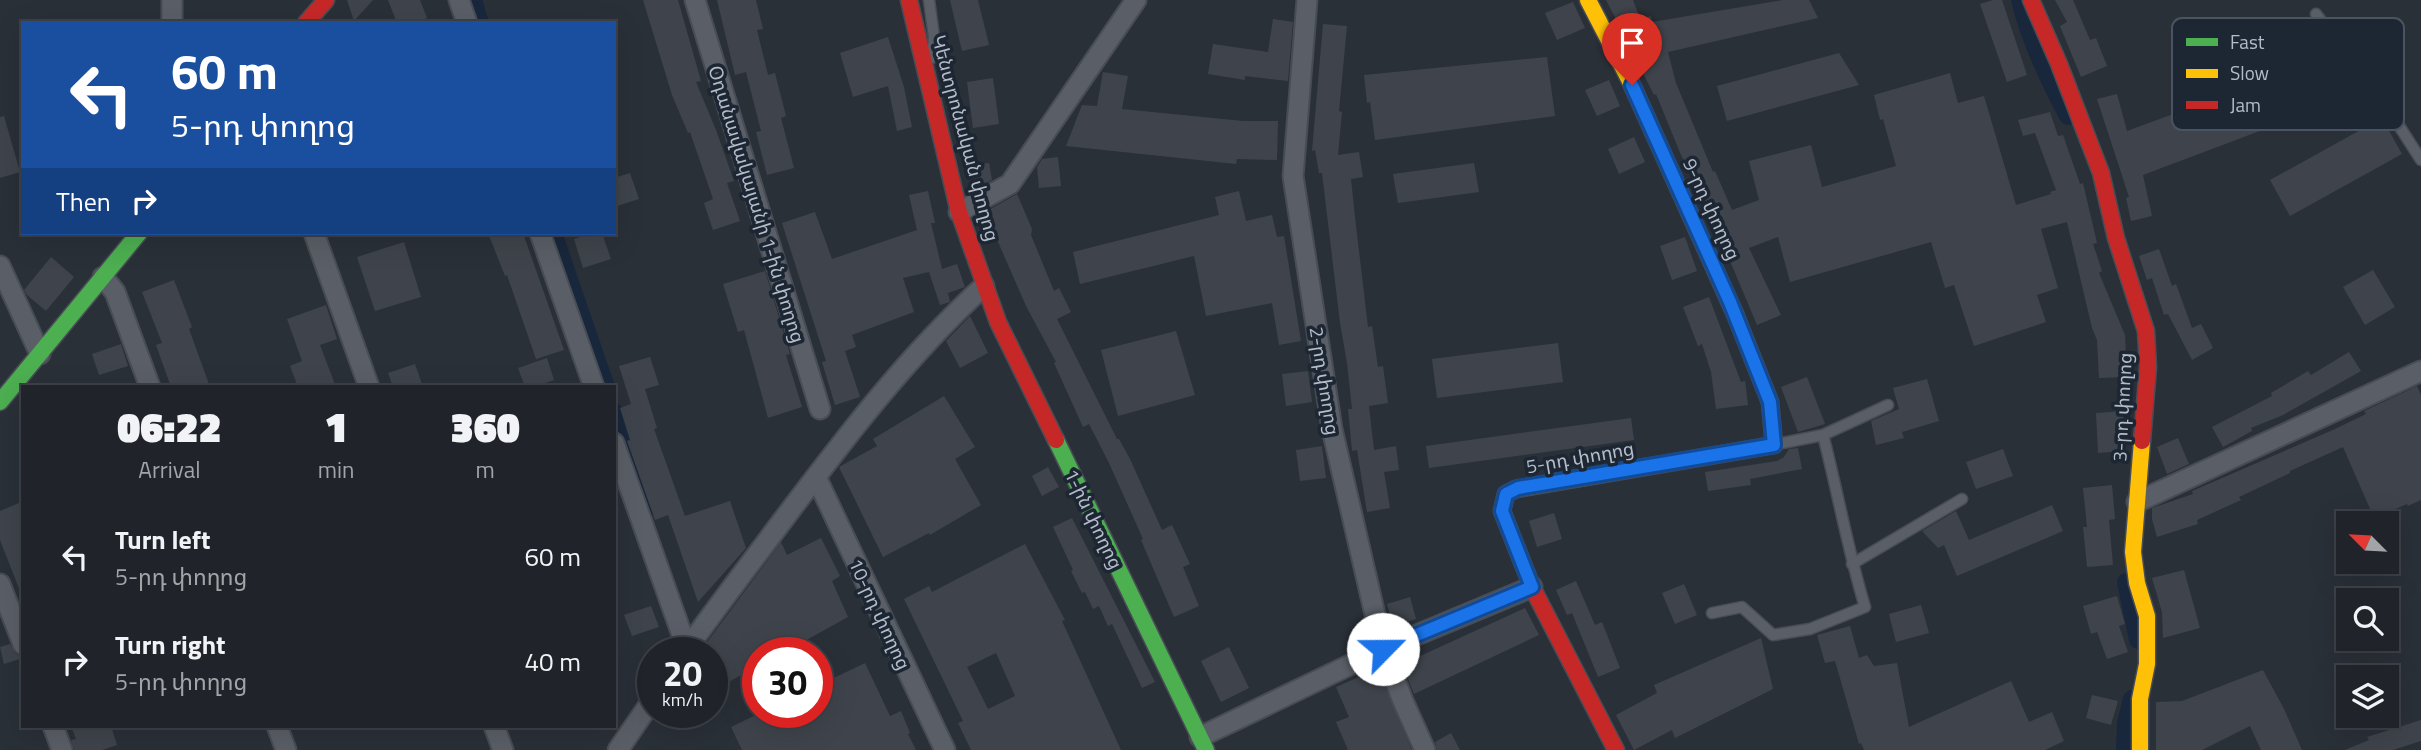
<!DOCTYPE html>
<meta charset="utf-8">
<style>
:root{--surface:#20242a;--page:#282c32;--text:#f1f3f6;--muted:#a2a4a8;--line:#3d4147}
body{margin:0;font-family:"Titillium Web","Noto Sans Armenian",sans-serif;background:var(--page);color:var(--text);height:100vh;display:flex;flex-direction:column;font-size:26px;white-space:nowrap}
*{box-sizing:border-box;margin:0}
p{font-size:23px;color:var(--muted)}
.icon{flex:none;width:38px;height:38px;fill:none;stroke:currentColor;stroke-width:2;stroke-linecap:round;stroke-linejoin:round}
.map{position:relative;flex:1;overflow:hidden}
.sheet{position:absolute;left:21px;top:385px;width:595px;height:343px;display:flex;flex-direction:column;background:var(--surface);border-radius:0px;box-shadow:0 7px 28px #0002,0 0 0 2px var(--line)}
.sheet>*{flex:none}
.banner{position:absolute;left:21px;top:21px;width:595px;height:214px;border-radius:0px;box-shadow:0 7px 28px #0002,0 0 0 2px var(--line);background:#1a4fa0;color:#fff;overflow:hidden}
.needle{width:46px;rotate:294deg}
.buttons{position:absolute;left:2336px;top:511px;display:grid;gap:14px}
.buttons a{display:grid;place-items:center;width:63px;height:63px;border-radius:0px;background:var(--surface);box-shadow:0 7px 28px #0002,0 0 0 2px var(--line);font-size:35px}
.speed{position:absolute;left:637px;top:637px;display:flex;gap:14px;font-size:35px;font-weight:700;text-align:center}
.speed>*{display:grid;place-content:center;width:91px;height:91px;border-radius:50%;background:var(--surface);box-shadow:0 7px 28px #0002,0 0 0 2px var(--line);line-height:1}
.speed small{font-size:18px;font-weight:400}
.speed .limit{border:10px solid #d22;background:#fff;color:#111}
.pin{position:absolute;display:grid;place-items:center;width:60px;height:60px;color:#fff;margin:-72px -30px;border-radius:50% 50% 50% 0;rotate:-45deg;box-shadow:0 0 7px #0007}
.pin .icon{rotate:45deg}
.me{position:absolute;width:77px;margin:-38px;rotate:67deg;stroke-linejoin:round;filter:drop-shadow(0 0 5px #0008)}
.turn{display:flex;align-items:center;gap:24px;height:147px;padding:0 35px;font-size:32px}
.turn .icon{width:91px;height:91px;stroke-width:2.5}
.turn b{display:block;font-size:49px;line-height:60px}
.then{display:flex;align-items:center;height:66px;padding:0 35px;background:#0003;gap:14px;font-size:26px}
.eta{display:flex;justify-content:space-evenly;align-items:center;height:119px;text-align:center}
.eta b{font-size:42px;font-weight:800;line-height:49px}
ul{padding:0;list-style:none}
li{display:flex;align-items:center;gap:21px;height:105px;padding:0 35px}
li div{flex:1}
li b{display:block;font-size:26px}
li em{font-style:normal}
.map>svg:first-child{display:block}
</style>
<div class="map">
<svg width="2421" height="750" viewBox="0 0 2421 750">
<rect width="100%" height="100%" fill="#2a3038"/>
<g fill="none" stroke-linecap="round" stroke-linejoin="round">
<!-- canal -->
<g stroke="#19273c" stroke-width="18">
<path d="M473,0L480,23"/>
<path d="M2020,0C2030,41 2048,79 2068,116"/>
<path d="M553,233L606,387"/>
<path d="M614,412L647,508"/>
<path d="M2126,582L2138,640"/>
<path d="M2125,750L2126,723L2132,699"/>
</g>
</g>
<!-- building -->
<g fill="#3f444c" fill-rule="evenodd">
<path d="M347,0H373L354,21Z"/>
<path d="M388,0H420L427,18L414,23H397Z"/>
<path d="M643,0H678L701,81L696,82L716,130L734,181L727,183L740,221L713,230L704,203L713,199L690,132L688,133L672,95Z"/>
<path d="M717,0H756L763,29L757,30L768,75L775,73L786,116L781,118L794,168L767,175L756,132L761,131L746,72L735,75Z"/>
<path d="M950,0H978L989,45L962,51Z"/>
<path d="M1606,0H1633L1640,19L1651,16L1652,22L1783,0H1809L1818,18L1668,52L1676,83L1713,172L1715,171L1732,210L1759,200L1749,161L1811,145L1822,187L1896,166L1883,119L1880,120L1874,95L1950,73L1958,103L1984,96L2016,205L2051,194L2050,192L2056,190L2035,133L2023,136L2018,120L2050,112L2058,136L2063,135L2080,184L2083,183L2097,243L2093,244L2102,271L2099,273L2125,335L2127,377L2099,378L2097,340L2092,328L2067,222L2041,229L2058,288L2037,295L2046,322L1974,346L1954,285L1945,288L1931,242L1790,282L1778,237L1749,248L1781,315L1757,325L1706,204L1681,155L1656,94L1654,95L1637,61L1625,15L1616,19Z"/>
<path d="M1993,0H2002L2027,75L2007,82L1980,4Z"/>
<path d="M2055,0H2073L2090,40L2096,38L2107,66L2081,77L2060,26L2067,22Z"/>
<path d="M1573,2L1585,28L1557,40L1545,13Z"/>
<path d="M1273,19L1293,22L1288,81L1245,76V80L1208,74L1213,44L1268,52Z"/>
<path d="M1323,24L1347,26L1339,111L1342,112L1338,155L1359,152L1363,177L1351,179L1355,217L1368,327L1372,326L1378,367L1383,366L1388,403L1369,406L1374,450L1396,446L1399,470L1384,472L1390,508L1367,512L1357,450L1352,451L1348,409H1352L1347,363L1340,323L1322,173H1319L1315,150L1312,151Z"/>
<path d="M888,37L904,87L912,127L897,131L888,86L853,97L840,53Z"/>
<path d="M1839,53L1859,85L1727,121L1717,86Z"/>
<path d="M1547,57L1555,116L1375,140L1370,102L1367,103L1364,75Z"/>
<path d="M2323,59L2331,83L2257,107L2265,129L2143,175L2152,216L2131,221L2126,198L2129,197L2097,99L2117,94L2127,131L2255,84L2254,82Z"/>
<path d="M1103,72L1128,76L1122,109L1243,121H1278L1277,160L1237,159L1236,164L1066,146L1082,105L1097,106Z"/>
<path d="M993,78L999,124L973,128L967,82Z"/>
<path d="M1609,80L1620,106L1597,116L1585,90Z"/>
<path d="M4,116L20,172L0,178V117Z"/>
<path d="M2382,118L2402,154L2290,216L2270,180Z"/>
<path d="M1634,137L1645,162L1619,174L1608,149Z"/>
<path d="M1058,157L1061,186L1039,188L1037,167L1042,159Z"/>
<path d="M989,163L992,180L975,189L971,165Z"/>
<path d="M1474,163L1479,192L1398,203L1393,174Z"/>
<path d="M630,173L639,199L614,207V178Z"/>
<path d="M928,191L935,223H931L942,269L957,264L965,287L948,293L950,302L940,305L929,272L903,278L914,312L852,335L856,347L845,351L860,397L835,405L822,362L826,361L782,223L815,212L832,259L917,230L909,195Z"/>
<path d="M1239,191L1246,221L1272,215L1277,237L1284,236L1301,341L1279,345L1272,303L1206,316L1194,256L1080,284L1073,252L1219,215L1215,197Z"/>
<path d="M1017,194L1032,229L1031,235L1054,291L1059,288L1071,312L1057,319L1117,439H1119L1130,459L1162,530L1172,525L1190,564L1183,567L1199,606L1174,617L1141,540L1143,539L1109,463L1089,424L1083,427L1054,363L1056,362L1026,306L985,212Z"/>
<path d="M488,233H523L564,350L536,359L507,275L505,276Z"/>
<path d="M592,233H602L611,259L583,268L574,239Z"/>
<path d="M1685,237L1697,271L1672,280L1660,246Z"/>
<path d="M404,242L421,297L375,311L357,257Z"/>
<path d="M2159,249L2172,286L2176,284L2192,328L2201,324L2213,348L2192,360L2168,314L2164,315L2152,278L2147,280L2139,256Z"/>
<path d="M51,257L74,277L46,311L27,295L24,290Z"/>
<path d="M2373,270L2395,307L2365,325L2343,287Z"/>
<path d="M765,271L790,354L786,355L802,407L768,418L744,330L738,332L723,284Z"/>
<path d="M174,280L192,327L189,329L210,387H171L156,345L162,343L142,292Z"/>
<path d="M1709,297L1741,382L1745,381L1748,405L1716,409L1711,372L1702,344L1698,346L1683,307Z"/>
<path d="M326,305L337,339L320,345L336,387H298L290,366L302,361L287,319Z"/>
<path d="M970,316L988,353L960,368L946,341Z"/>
<path d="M1176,331L1195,395L1118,416L1101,350Z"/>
<path d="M1558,343L1563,382L1437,398L1432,359Z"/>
<path d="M121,344L128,366L99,375L92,354Z"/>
<path d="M2349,352L2361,371L2283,415L2251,428L2252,431L2223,447L2212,427L2272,396L2271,393L2308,371L2311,375Z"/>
<path d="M650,357L659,385L645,389L657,428L654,429L685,516L730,501L746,548L698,602L668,515L655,520L627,441L630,440L620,408L631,404L619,366Z"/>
<path d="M547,358L554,380L533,387H525L518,368Z"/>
<path d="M415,364L423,387H393L388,373Z"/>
<path d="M1308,371L1312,402L1286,406L1282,374Z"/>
<path d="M1807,377L1825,424L1798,432L1781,387Z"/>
<path d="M1927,379L1939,421L1902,432L1904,438L1876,445L1871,421L1899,409L1893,388Z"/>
<path d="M2417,386L2421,395V500L2408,506L2407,504L2374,518L2343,447L2290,471V473L2239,497L2241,500L2197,520L2198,524L2157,537L2152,519V508L2193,494L2192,491L2335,429L2366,414L2364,411Z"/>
<path d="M944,396L975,447L955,459L981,505L930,535L929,533L883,557L839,467L877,446L873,439Z"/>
<path d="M2123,411L2125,451L2098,453L2096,413Z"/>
<path d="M1631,418L1634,440L1429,468L1426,446Z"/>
<path d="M2178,438L2189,464L2167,474L2157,447Z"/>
<path d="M1322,446L1326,478L1300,481L1296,450Z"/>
<path d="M1798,448L1802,469L1750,479L1751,485L1708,491L1705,472L1777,461L1784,457L1789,449Z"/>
<path d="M2003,449L2013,476L1976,489L1966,462Z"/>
<path d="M1048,467L1059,487L1042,496L1032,476Z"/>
<path d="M2112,485L2115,519L2109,520L2113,565L2087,567L2083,527H2087L2083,488Z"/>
<path d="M19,503L23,514L22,596L0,540V511Z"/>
<path d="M2052,505L2063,531L1957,576L1944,545L1938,548L1922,531L1956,511L1969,540Z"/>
<path d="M1554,513L1562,539L1537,547L1529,521Z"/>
<path d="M1072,518L1155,682L1142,688L1112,624L1108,626L1099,606L1093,609L1085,592L1082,593L1071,571L1073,570L1053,527Z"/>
<path d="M821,538L840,576L832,581L848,617L783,653H758V666L712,691V653H699L781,542L787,555Z"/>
<path d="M1025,544L1065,620L1062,621L1121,750H971L958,723L963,721L904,599L929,586L932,592ZM996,653L1015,696L988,709L967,667Z"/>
<path d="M2184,570L2200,628L2163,638L2162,612L2152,578Z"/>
<path d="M1576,581L1595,625L1602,622L1620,668L1598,677L1572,613L1567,615L1556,590Z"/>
<path d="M1684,584L1697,615L1675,624L1662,593Z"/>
<path d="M2117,596L2125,624L2119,626L2128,652L2107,659L2097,632L2091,634L2083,606Z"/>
<path d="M1410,597L1416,619L1393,626L1387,604Z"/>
<path d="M1921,605L1929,633L1896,642L1889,614Z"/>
<path d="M651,606L659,627L632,636L624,615Z"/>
<path d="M1525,608L1539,635L1414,694L1400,660L1417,653L1418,657Z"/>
<path d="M1850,626L1859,658L1867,655L1874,666L1897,663L1909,727L2011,681L2029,722L2052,712L2064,741L2045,750H1864L1861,743L1859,744L1835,661L1825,663L1817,635Z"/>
<path d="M1761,638L1773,689L1675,738L1672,730L1634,750L1616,715L1657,693L1654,685Z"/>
<path d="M10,644L15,653L23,658L4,664L0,647Z"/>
<path d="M1229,647L1249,688L1221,702L1201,661Z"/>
<path d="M865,663L890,716L901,711L910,733L908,734L916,750H742L731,727L762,712H817V686Z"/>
<path d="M1375,670H1378L1412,750H1348L1336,722L1349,717L1336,687Z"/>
<path d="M2263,670L2284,709L2302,750H2261L2250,726L2202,750H2156V702L2182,701Z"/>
<path d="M2092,695L2118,701L2111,725L2086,718Z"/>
<path d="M2421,720V741L2393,750H2345L2369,740L2367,737Z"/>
<path d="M71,726H111L117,745L102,750H74L71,740L76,739Z"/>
<path d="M1451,733L1460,750H1437L1435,742Z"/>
</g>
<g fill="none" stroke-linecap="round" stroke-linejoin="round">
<!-- lane casing -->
<g stroke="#484c55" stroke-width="13">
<g id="lane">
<path d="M929,0L934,37L932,58"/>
<path d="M2316,14L2396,121L2421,160"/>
<path d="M1777,444L1823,435L1888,405"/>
<path d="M1852,564L1962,499"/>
<path d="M1712,613L1742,607L1773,635L1810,629L1865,607C1848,551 1838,493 1823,435"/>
</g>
</g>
<!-- street casing -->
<g stroke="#484c55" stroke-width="23">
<g id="street">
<path d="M459,0L467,23"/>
<path d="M695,0L820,409"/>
<path d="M1307,0L1293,176L1332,429L1383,649L1403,701L1425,750"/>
<path d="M172,23V0"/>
<path d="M959,212L1010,184L1136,0"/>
<path d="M314,233L369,387"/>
<path d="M540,233L594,387"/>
<path d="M0,266L40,354"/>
<path d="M103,277L115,292L150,387"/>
<path d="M614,443L687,649"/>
<path d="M816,477L945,750"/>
<path d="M2137,502L2421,371"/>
<path d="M0,584L23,644"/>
<path d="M684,653C716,608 750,564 783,520C845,438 908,355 984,286"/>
<path d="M53,726L62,750"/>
<path d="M277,726L286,750"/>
<path d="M494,726L503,750"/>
<path d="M1200,737L1383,649L1532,587"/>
<path d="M618,750L653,699"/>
</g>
</g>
<!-- fast casing -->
<g stroke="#484c55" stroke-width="19">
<g id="fast">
<path d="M0,402L139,233"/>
<path d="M1056,440L1206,750"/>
<path d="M1516,489L1774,445L1770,402L1735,314"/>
</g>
</g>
<!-- slow casing -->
<g stroke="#484c55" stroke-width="19">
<g id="slow">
<path d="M1588,0L1632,85L1735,314"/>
<path d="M2140,750V699L2147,664V616L2137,583L2133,552L2142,441"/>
</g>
</g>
<!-- jam casing -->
<g stroke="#484c55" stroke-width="19">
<g id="jam">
<path d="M909,0L959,212L998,322L1056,440"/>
<path d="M2031,0L2059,64L2101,173L2116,238L2146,331L2148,367L2142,441"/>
<path d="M306,23L326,0"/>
<path d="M1516,489L1506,494L1502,511L1532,587L1616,750"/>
</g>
</g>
<!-- lane -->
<use href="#lane" stroke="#5a5e66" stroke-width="10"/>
<!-- street -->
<use href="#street" stroke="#5a5e66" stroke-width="19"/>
<!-- fast -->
<use href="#fast" stroke="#4caf50" stroke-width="16"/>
<!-- slow -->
<use href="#slow" stroke="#ffc107" stroke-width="16"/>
<!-- jam -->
<use href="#jam" stroke="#c62828" stroke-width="16"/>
</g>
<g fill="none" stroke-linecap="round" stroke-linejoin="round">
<!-- route casing -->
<g stroke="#114b97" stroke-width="18">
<path id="route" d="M1383,649L1532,587L1502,511L1506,494L1518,488L1774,445L1770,402L1730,302L1632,85"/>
</g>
<!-- route -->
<use href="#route" stroke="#1a73e8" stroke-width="12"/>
</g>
<g text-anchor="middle" stroke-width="7" stroke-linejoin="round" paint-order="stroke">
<!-- street labels -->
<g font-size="19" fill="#b4bcc9" stroke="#1d2633">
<text transform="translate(966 138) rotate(75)" y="7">Կենտրոնական փողոց</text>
<text transform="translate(757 204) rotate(73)" y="7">Օդանավակայանի 1-ին փողոց</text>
<text transform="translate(1712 209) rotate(65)" y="7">9-րդ փողոց</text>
<text transform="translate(1325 381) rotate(81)" y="7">2-րդ փողոց</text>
<text transform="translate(2122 407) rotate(-87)" y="7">3-րդ փողոց</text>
<text transform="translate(1580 457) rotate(-10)" y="7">5-րդ փողոց</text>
<text transform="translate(1094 519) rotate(64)" y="7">1-ին փողոց</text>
<text transform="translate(880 614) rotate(65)" y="7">10-րդ փողոց</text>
</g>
</g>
<!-- legend -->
<rect x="2172" y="18" width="232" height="112" rx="10" fill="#1d2633" stroke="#4a5360" stroke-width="2"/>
<rect x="2186" y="38" width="32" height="8" fill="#4caf50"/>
<rect x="2186" y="69" width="32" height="9" fill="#ffc107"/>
<rect x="2186" y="101" width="32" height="8" fill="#c62828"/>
<g font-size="19" fill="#b4bcc9">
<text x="2230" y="49">Fast</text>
<text x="2230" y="80">Slow</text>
<text x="2230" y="112">Jam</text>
</g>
</svg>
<div class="buttons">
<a><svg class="needle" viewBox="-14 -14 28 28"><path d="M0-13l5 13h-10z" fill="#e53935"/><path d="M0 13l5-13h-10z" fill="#a2a4a8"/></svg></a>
<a><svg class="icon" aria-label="search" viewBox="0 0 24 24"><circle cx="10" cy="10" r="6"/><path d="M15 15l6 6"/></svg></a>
<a><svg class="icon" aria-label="layers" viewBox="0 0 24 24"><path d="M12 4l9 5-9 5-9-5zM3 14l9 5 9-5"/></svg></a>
</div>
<div class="speed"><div>20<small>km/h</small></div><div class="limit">30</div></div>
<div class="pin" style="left:1632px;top:85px;background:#d93025"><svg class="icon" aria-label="arrive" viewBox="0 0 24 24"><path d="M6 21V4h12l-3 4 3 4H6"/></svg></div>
<svg class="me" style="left:1383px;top:649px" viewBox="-20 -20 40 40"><circle r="19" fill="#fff"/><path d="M0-13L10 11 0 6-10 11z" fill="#1a73e8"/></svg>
<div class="banner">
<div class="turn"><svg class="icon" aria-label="left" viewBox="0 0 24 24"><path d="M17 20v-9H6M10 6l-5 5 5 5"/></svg><div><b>60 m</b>5-րդ փողոց</div></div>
<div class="then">Then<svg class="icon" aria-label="right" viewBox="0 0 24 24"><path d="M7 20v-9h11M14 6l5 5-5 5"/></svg></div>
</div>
<section class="sheet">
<div class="eta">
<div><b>06:22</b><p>Arrival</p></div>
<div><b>1</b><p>min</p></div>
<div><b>360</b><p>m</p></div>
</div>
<ul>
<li><svg class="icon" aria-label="left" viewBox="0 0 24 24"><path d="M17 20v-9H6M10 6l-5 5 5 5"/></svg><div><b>Turn left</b><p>5-րդ փողոց</p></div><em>60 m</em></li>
<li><svg class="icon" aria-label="right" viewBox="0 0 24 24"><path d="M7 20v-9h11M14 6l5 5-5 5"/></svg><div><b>Turn right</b><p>5-րդ փողոց</p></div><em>40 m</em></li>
</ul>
</section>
</div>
